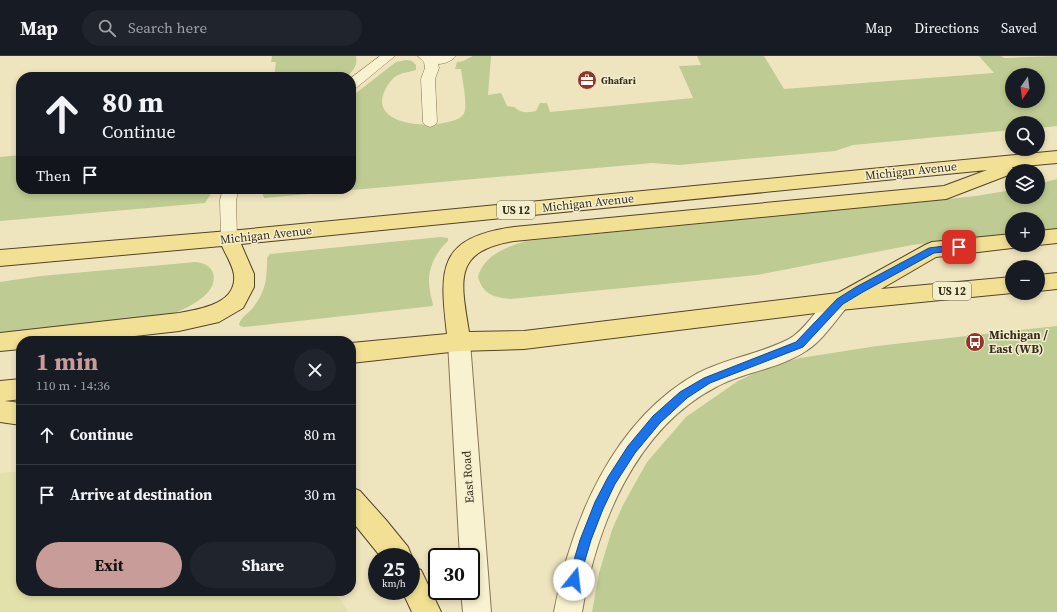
<!DOCTYPE html>
<meta charset="utf-8">
<style>
:root{--surface:#171b24;--page:#20242c;--text:#f1f3f6;--muted:#9ea1a6;--line:#363941;--accent:#c89d99}
body{margin:0;font-family:"Source Serif 4",serif;background:var(--page);color:var(--text);height:100vh;display:flex;flex-direction:column;font-size:15px;white-space:nowrap}
*{box-sizing:border-box;margin:0}
p{font-size:13px;color:var(--muted)}
.icon{flex:none;width:22px;height:22px;fill:none;stroke:currentColor;stroke-width:2;stroke-linecap:round;stroke-linejoin:round}
.map{position:relative;flex:1;overflow:hidden}
.drawer{position:absolute;left:16px;top:280px;width:340px;height:260px;display:flex;flex-direction:column;background:var(--surface);border-radius:16px;box-shadow:0 2px 6px #0003}
.drawer>*{flex:none}
.top-card{position:absolute;left:16px;top:16px;width:340px;height:122px;border-radius:16px;box-shadow:0 2px 6px #0003;background:#171b24;color:var(--text);overflow:hidden}
.needle{width:26px;rotate:194deg}
.tools{position:absolute;left:1005px;top:12px;display:grid;gap:8px}
.tools a{display:grid;place-items:center;width:40px;height:40px;border-radius:50%;background:var(--surface);box-shadow:0 2px 6px #0003;font-size:20px}
.speed{position:absolute;left:368px;top:492px;display:flex;gap:8px;font-size:20px;font-weight:700;text-align:center}
.speed>*{display:grid;place-content:center;width:52px;height:52px;border-radius:50%;background:var(--surface);box-shadow:0 2px 6px #0003;line-height:1}
.speed small{font-size:10px;font-weight:400}
.speed .limit{border:2px solid #111;border-radius:6px;background:#fff;color:#111}
.pin{position:absolute;display:grid;place-items:center;width:34px;height:34px;color:#fff;margin:-17px;border-radius:8px;box-shadow:0 2px 6px #0006}
.me{position:absolute;width:44px;margin:-22px;rotate:16deg;stroke-linejoin:round;filter:drop-shadow(0 0 3px #0008)}
.turn{display:flex;align-items:center;gap:14px;height:84px;padding:0 20px;font-size:18px}
.turn .icon{width:52px;height:52px;stroke-width:2.5}
.turn b{display:block;font-size:28px;line-height:34px}
.then{display:flex;align-items:center;height:38px;padding:0 20px;background:#0003;gap:8px;font-size:15px}
.round{display:grid;place-items:center;flex:none;width:42px;height:42px;border-radius:21px;background:var(--page)}
.headline{display:flex;align-items:center;justify-content:space-between;height:68px;padding:0 20px}
h1{font-size:24px;font-weight:700;line-height:30px;color:var(--accent)}
.action{display:flex;gap:8px;margin-top:auto;padding:8px 20px}
.action a{flex:1;height:46px;border-radius:24px;background:var(--accent);color:#111;font-size:16px;font-weight:700;line-height:46px;text-align:center}
.action a+a{background:var(--page);color:var(--text)}
ul{padding:0;list-style:none}
li{display:flex;align-items:center;gap:12px;height:60px;padding:0 20px;border-top:1px solid var(--line)}
li div{flex:1}
li b{display:block;font-size:15px}
li em{font-style:normal}
header{display:flex;align-items:center;gap:24px;box-sizing:border-box;height:56px;padding:0 20px;background:var(--surface);border-bottom:1px solid var(--line)}
header strong{font-size:19px}
nav{display:flex;gap:22px;margin-inline-start:auto;font-size:14px}
.search{width:280px;height:36px;background:var(--page);display:flex;align-items:center;gap:10px;box-sizing:border-box;padding:0 14px;border-radius:22px;color:var(--muted);font-size:15px}
.map>svg:first-child{display:block}
</style>
<header>
<strong>Map</strong>
<div class="search"><svg class="icon" aria-label="search" viewBox="0 0 24 24"><circle cx="10" cy="10" r="6"/><path d="M15 15l6 6"/></svg>Search here</div>
<nav><a>Map</a><a>Directions</a><a>Saved</a></nav>
</header>
<div class="map">
<svg width="1057" height="556" viewBox="0 0 1057 556">
<rect width="100%" height="100%" fill="#eee5be"/>
<!-- farmland -->
<path fill="#e3e1ab" d="M21,415V535H334L349,556H0V417Z"/>
<!-- green -->
<g fill="#becb92" fill-rule="evenodd">
<path d="M272,0H356C358,10 353,14 347,21H274L276,6H271Z"/>
<path d="M473,0H491L488,39L501,37L507,50L514,51C521,57 527,57 536,55L540,47H547L550,56L693,42L679,10L701,9L697,0H764L784,33L994,17L979,0H1001L1004,2L1057,0V70L1038,72V67H1012V74L853,89L835,95L679,109L652,107L264,142L261,133H351V41L396,6L406,4L412,5L416,9V14C410,16 404,16 398,19C393,21 389,27 386,32C367,67 422,72 443,67C449,66 459,64 463,59C469,52 462,23 461,13H455L457,6L463,5ZM1012,19H1038V45H1012Z"/>
<path d="M21,99V133H214L205,147L0,165V101Z"/>
<path d="M1057,123V173L1038,175V163H1012V178L912,189L757,219L510,243C493,241 483,238 478,221C484,199 506,191 526,185L976,140L1012,134V141H1038V128Z"/>
<path d="M441,181L448,182V185C434,198 426,216 430,235C430,240 433,245 433,250L244,271L240,270L239,268C241,262 247,258 251,254C266,236 267,224 267,202L270,198Z"/>
<path d="M196,206C203,207 210,209 213,217C220,240 179,256 163,261L0,279V226L41,220Z"/>
<path d="M1057,270V556H592L599,517L612,474L623,449L647,406L686,361L738,325L770,310L800,302L877,290Z"/>
</g>
<g fill="none" stroke-linecap="round" stroke-linejoin="round">
<!-- service casing -->
<g stroke="#867557" stroke-width="1">
<g id="service">
<path d="M380,0H395L356,32L351,33V22Z"/>
<path d="M418,0H456C452,5 444,8 438,8L439,12L435,23L437,66L435,69L430,71L425,69L423,66L421,23L425,12L424,6Z"/>
<path d="M223,133H239L236,144L237,182L235,187L229,188L223,187L221,182L220,144Z"/>
</g>
</g>
<!-- minor casing -->
<g stroke="#867557" stroke-width="2">
<g id="minor">
<path d="M840,236L847,239L851,245L847,251C835,265 822,285 806,295C779,313 744,316 716,331C635,373 596,471 582,556H554C571,465 613,364 698,317C727,302 760,298 789,283C809,272 820,243 840,236Z"/>
<path d="M459,277L467,279L470,286L491,556H463L461,535H471V501H460L448,286L451,279Z"/>
</g>
</g>
<!-- primary casing -->
<g stroke="#53432b" stroke-width="2">
<g id="primary">
<path d="M1057,95V107L1012,111L1014,114L1012,115L1011,118L946,143L514,185C452,195 461,225 469,276L524,275L838,237L925,189L932,186L1012,178V189H1020L1019,190L1012,192L936,201L881,233L1012,221V237L840,254L524,293L459,295L351,307V287L447,278C439,211 438,182 514,171L944,130L987,114L241,188L254,218V231L243,252L219,266L179,275L91,285H21V293L0,295V277L179,257C200,253 237,248 234,219C233,210 226,199 222,190L0,210V194L229,175Z"/>
<path d="M1057,173V187L1038,189H1037H1038V175Z"/>
<path d="M1057,217V233L1038,235V219Z"/>
<path d="M21,323V343L5,345L21,347V369L0,366V325Z"/>
<path d="M351,431L360,435L386,464L408,491L412,501L411,503V501H381L351,464Z"/>
<path d="M411,510L421,514L441,556H412L402,535H411Z"/>
</g>
</g>
<!-- service -->
<use href="#service" fill="#f9f2d1" fill-rule="evenodd"/>
<!-- minor -->
<use href="#minor" fill="#f9f2d1" fill-rule="evenodd"/>
<!-- primary -->
<use href="#primary" fill="#f2e094" fill-rule="evenodd"/>
</g>
<!-- route -->
<path fill="#1a73e8" stroke="#114b97" d="M959,188L963,191L962,194L934,197L863,236L843,248L803,291L710,327L687,342L660,367L635,397L615,428L603,453L591,484L578,528L574,530L570,528L568,524L580,484L595,446L608,421L628,390L653,360L680,336L704,322L796,286L837,243L856,231L929,192Z"/>
<!-- icons -->
<defs>
<g id="office-disc" transform="scale(1)"><circle r="9.5" fill="#953327" stroke="#f5eecd"/><path d="M-6-3h4V-5.5h4V-3h4V5H-6ZM-1-4.5V-3h2v-1.5ZM-6 0V1H6V0Z" fill="#fff"/></g>
<g id="bus-disc" transform="scale(1)"><circle r="9.5" fill="#953327" stroke="#f5eecd"/><path d="M-5-6H5V4H4V6H2V4H-2V6H-4V4H-5ZM-3.5-4V0h7V-4ZM-3.5 1.2v1.5H-2V1.2ZM2 1.2v1.5H3.5V1.2Z" fill="#fff"/></g>
</defs>
<g fill-rule="evenodd">
<use href="#office-disc" x="587" y="24"/>
<use href="#bus-disc" x="975" y="286"/>
</g>
<g text-anchor="middle" stroke-width="3" stroke-linejoin="round" paint-order="stroke">
<!-- far-poi labels -->
<g font-size="10" font-weight="bold" fill="#352b1c" stroke="#f5eecd" text-anchor="start">
<text x="601" y="28">Ghafari</text>
</g>
<!-- shield labels -->
<g fill="#f5eecd" stroke="#6f6651" stroke-width="1">
<rect x="497" y="145" width="38" height="18" rx="3"/>
<rect x="933" y="226" width="38" height="18" rx="3"/>
</g>
<g font-size="11" font-weight="bold" fill="#352b1c">
<text x="516" y="158">US 12</text>
<text x="952" y="239">US 12</text>
</g>
<!-- street labels -->
<g font-size="12" fill="#352b1c" stroke="#f5eecd">
<text transform="translate(911 115) rotate(-6)" y="4">Michigan Avenue</text>
<text transform="translate(588 147) rotate(-6)" y="4">Michigan Avenue</text>
<text transform="translate(266 179) rotate(-6)" y="4">Michigan Avenue</text>
<text transform="translate(468 421) rotate(-94)" y="4">East Road</text>
</g>
<!-- poi labels -->
<g font-size="12" font-weight="bold" fill="#352b1c" stroke="#f5eecd" text-anchor="start">
<text x="989" y="283">Michigan /<tspan x="989" dy="14">East (WB)</tspan></text>
</g>
</g>
</svg>
<div class="tools">
<a><svg class="needle" viewBox="-14 -14 28 28"><path d="M0-13l5 13h-10z" fill="#e53935"/><path d="M0 13l5-13h-10z" fill="#9ea1a6"/></svg></a>
<a><svg class="icon" aria-label="search" viewBox="0 0 24 24"><circle cx="10" cy="10" r="6"/><path d="M15 15l6 6"/></svg></a>
<a><svg class="icon" aria-label="layers" viewBox="0 0 24 24"><path d="M12 4l9 5-9 5-9-5zM3 14l9 5 9-5"/></svg></a>
<a>+</a>
<a>−</a>
</div>
<div class="speed"><div>25<small>km/h</small></div><div class="limit">30</div></div>
<div class="pin" style="left:959px;top:191px;background:#d93025"><svg class="icon" aria-label="arrive" viewBox="0 0 24 24"><path d="M6 21V4h12l-3 4 3 4H6"/></svg></div>
<svg class="me" style="left:574px;top:524px" viewBox="-20 -20 40 40"><circle r="19" fill="#fff"/><path d="M0-13L10 11 0 6-10 11z" fill="#1a73e8"/></svg>
<div class="top-card">
<div class="turn"><svg class="icon" aria-label="ahead" viewBox="0 0 24 24"><path d="M12 20V5M6 11l6-6 6 6"/></svg><div><b>80 m</b>Continue</div></div>
<div class="then">Then<svg class="icon" aria-label="arrive" viewBox="0 0 24 24"><path d="M6 21V4h12l-3 4 3 4H6"/></svg></div>
</div>
<section class="drawer">
<div class="headline"><div><h1>1 min</h1><p>110 m · 14:36</p></div><a class="round"><svg class="icon" aria-label="close" viewBox="0 0 24 24"><path d="M6 6l12 12M18 6L6 18"/></svg></a></div>
<ul>
<li><svg class="icon" aria-label="ahead" viewBox="0 0 24 24"><path d="M12 20V5M6 11l6-6 6 6"/></svg><div><b>Continue</b></div><em>80 m</em></li>
<li><svg class="icon" aria-label="arrive" viewBox="0 0 24 24"><path d="M6 21V4h12l-3 4 3 4H6"/></svg><div><b>Arrive at destination</b></div><em>30 m</em></li>
</ul>
<div class="action"><a>Exit</a><a>Share</a></div>
</section>
</div>
